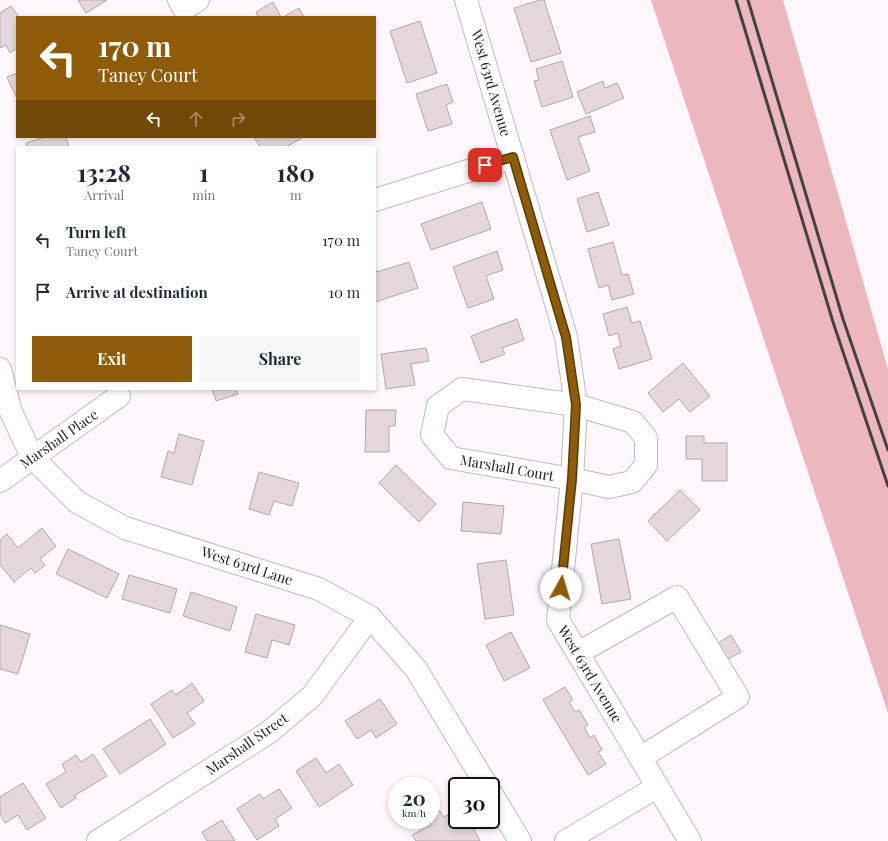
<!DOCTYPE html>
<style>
:root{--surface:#fff;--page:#f6f6f7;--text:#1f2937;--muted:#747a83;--accent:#8e5b09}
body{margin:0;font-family:"Playfair Display",serif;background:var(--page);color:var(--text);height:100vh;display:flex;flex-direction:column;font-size:15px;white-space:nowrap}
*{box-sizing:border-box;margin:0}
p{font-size:13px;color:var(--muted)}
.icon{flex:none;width:22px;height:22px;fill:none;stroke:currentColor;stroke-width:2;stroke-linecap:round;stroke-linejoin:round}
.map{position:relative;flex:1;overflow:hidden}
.drawer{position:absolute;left:16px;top:146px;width:360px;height:244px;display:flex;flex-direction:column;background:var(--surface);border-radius:0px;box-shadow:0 2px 6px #0003}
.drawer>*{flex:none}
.guide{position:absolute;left:16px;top:16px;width:360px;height:122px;border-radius:0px;box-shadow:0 2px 6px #0003;background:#8e5b09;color:#fff;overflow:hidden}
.speed{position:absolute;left:388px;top:777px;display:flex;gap:8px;font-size:20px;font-weight:700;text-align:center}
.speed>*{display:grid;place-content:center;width:52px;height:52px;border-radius:50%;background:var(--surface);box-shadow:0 2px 6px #0003;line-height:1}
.speed small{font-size:10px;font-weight:400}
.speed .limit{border:2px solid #111;border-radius:6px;background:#fff;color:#111}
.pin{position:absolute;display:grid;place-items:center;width:34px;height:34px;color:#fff;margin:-17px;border-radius:8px;box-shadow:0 2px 6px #0006}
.me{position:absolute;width:44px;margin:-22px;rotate:6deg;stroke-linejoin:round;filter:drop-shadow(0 0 3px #0008)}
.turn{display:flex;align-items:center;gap:14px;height:84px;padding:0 16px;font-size:18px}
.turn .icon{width:52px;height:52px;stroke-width:2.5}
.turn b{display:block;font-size:28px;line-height:34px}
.lanes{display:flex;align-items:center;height:38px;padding:0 16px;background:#0003;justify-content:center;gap:20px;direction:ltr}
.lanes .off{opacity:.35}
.eta{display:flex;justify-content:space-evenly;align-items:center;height:68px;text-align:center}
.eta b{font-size:24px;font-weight:700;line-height:28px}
.cta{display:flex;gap:8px;margin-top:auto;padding:8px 16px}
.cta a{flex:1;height:46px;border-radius:0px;background:var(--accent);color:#fff;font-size:16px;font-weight:700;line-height:46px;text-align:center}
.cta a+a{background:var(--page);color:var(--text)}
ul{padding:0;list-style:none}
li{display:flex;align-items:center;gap:12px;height:52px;padding:0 16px}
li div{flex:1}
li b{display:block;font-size:15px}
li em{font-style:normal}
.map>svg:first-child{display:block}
</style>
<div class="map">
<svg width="888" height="841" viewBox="0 0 888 841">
<rect width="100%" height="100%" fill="#fef8fd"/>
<!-- green -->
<path fill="#ecb8bd" d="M651,0H783L888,369V713Z"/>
<!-- building -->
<g fill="#e4d8dc" stroke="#b2a7ab">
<path d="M78,0H107L86,13Z"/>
<path d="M540,0H544L561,53L531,62L514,8Z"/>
<path d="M273,2L281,17H258L256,12Z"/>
<path d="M11,6L19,17H17V48L10,53L6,45L1,48L0,46V13Z"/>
<path d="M299,8L304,17H283Z"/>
<path d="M420,21L437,73L407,83L390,31Z"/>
<path d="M562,61L573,97L542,107L534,81L539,80L536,69Z"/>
<path d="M17,73V99L7,77Z"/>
<path d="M603,81L605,88L617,83L624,98L586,114L577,92Z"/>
<path d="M447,84L453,102L446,105L452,124L428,131L416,94Z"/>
<path d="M590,116L595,132L578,137L590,171L567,180L550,130Z"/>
<path d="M44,137H66L69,147H27L26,143Z"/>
<path d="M254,137H301L302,138L286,147H260Z"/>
<path d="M598,192L609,225L587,232L577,199Z"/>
<path d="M482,202L491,229L431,250L421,224Z"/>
<path d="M613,242L622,275L628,274L634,294L612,300L608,285L599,288L588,249Z"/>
<path d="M497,251L503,270L486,276L494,299L468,308L453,267Z"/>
<path d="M409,262L418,288L375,302V268L377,272Z"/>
<path d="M627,307L632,323L640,321L652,359L619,369L613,349L621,346L618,333L609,336L603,314Z"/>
<path d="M517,319L524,340L502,348L505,354L481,363L471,336Z"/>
<path d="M426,348L429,361L411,364L415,385L386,389L381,354Z"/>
<path d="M683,363L710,396L690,412L679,399L663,412L648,393Z"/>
<path d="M212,389H236L238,394L216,401Z"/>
<path d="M366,410H396L395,426H389V452H365Z"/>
<path d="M179,434L204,441L192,485L161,477L168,451L174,453Z"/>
<path d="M686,436H704V443H727V481H702V459H686Z"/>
<path d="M396,465L436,504L419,522L379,483Z"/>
<path d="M259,472L299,483L292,506L274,501L269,515L249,509Z"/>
<path d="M680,490L700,510L667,541L648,521Z"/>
<path d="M463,502L504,506L501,534L461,531Z"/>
<path d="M42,528L56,546L40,559L45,565L35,573L31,568L14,582L0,565V540L7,534L18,548Z"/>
<path d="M619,539L631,599L602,604L591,544Z"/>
<path d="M68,549L119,574L107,598L56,574Z"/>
<path d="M506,560L514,615L485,619L477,564Z"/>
<path d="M129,575L177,589L170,613L122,599Z"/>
<path d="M191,592L237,607L230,631L183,616Z"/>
<path d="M256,614L295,625L289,645L272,640L267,658L245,652Z"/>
<path d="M0,625L30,634L18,674L0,669Z"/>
<path d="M511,632L530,668L504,681L486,645Z"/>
<path d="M731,635L741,652L725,661L715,645Z"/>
<path d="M192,683L204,701L187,713L195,724L173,738L151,704L172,690L176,695Z"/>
<path d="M565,687L573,700L569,702L575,712L579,710L588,725L584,727L590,738L594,735L602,750L598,752L606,764L588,775L543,700Z"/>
<path d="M380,699L397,724L376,738L371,730L357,739L345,721Z"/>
<path d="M150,719L166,744L120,774L103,749Z"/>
<path d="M93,754L107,776L74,796L76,798L61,808L46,784L66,772L62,764L76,755L81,762Z"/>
<path d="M316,758L326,773L339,764L353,785L319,807L296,771Z"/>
<path d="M23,783L46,818L27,830L18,815L5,823L0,814V797Z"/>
<path d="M279,789L292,808L275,819L279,826L257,840L237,809L260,794L263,799Z"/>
<path d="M457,809V820H469L480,841H416L412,835L431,825L428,820H431V816L440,811L444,817Z"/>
<path d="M222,820L235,841H207L202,832Z"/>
</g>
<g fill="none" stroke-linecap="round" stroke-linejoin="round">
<!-- minor casing -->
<g stroke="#c3bac1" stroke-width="24">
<g id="minor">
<path d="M179,0L184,9L198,0"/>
<path d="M466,0L566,337L576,405L572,479L558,620L690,841"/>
<path d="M375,200L513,157"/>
<path d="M0,369L11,412L32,457L77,502L125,528L319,589L370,617L416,669L487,786"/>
<path d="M462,389L576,405L633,422L646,438V465L632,482L609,487L572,479L451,458L432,435L438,406Z"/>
<path d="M0,481L119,396"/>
<path d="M578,653L677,597L738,697L640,758"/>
<path d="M491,793L520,841"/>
<path d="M98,841L268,733L312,696L370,617"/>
<path d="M566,841L657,787"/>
</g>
</g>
<!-- minor -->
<use href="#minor" stroke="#fff" stroke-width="22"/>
<!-- rail -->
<g stroke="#444143" stroke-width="3">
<path d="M736,0L833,322L888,486"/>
<path d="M748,0L843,319L888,450"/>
</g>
</g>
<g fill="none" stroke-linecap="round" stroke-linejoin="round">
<!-- route casing -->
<g stroke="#5c3b06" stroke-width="10">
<path id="route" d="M485,165L513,157L566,337L576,405L572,479L561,588"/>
</g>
<!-- route -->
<use href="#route" stroke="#8e5b09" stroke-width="7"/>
</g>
<g text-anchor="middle" stroke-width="3" stroke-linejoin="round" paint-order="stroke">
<!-- street labels -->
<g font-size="14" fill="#232022" stroke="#fff">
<text transform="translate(491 83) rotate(74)" y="5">West 63rd Avenue</text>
<text transform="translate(59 439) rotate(-35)" y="5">Marshall Place</text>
<text transform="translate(507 468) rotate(10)" y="5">Marshall Court</text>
<text transform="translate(247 566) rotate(18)" y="5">West 63rd Lane</text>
<text transform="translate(590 674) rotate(59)" y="5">West 63rd Avenue</text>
<text transform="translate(247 744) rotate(-35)" y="5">Marshall Street</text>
</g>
</g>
</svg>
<div class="speed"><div>20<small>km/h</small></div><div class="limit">30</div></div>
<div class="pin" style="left:485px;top:165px;background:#d93025"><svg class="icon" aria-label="arrive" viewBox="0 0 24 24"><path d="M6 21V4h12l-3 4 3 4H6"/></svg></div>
<svg class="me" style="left:561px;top:588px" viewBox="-20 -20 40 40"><circle r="19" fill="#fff"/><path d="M0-13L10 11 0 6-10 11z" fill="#8e5b09"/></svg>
<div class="guide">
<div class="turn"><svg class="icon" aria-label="left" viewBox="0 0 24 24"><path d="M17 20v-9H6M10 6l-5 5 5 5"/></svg><div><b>170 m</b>Taney Court</div></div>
<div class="lanes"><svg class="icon" aria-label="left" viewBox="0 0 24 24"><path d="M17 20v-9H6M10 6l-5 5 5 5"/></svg><svg class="icon off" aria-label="ahead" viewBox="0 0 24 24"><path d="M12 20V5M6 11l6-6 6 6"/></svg><svg class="icon off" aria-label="right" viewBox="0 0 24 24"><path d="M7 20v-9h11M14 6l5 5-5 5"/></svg></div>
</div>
<section class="drawer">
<div class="eta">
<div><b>13:28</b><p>Arrival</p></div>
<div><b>1</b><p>min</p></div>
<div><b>180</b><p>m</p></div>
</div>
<ul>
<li><svg class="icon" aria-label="left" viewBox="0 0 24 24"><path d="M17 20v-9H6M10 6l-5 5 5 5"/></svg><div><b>Turn left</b><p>Taney Court</p></div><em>170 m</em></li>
<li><svg class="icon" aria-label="arrive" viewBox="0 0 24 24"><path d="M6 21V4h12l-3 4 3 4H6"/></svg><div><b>Arrive at destination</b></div><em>10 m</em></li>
</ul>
<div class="cta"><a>Exit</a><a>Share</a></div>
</section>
</div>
